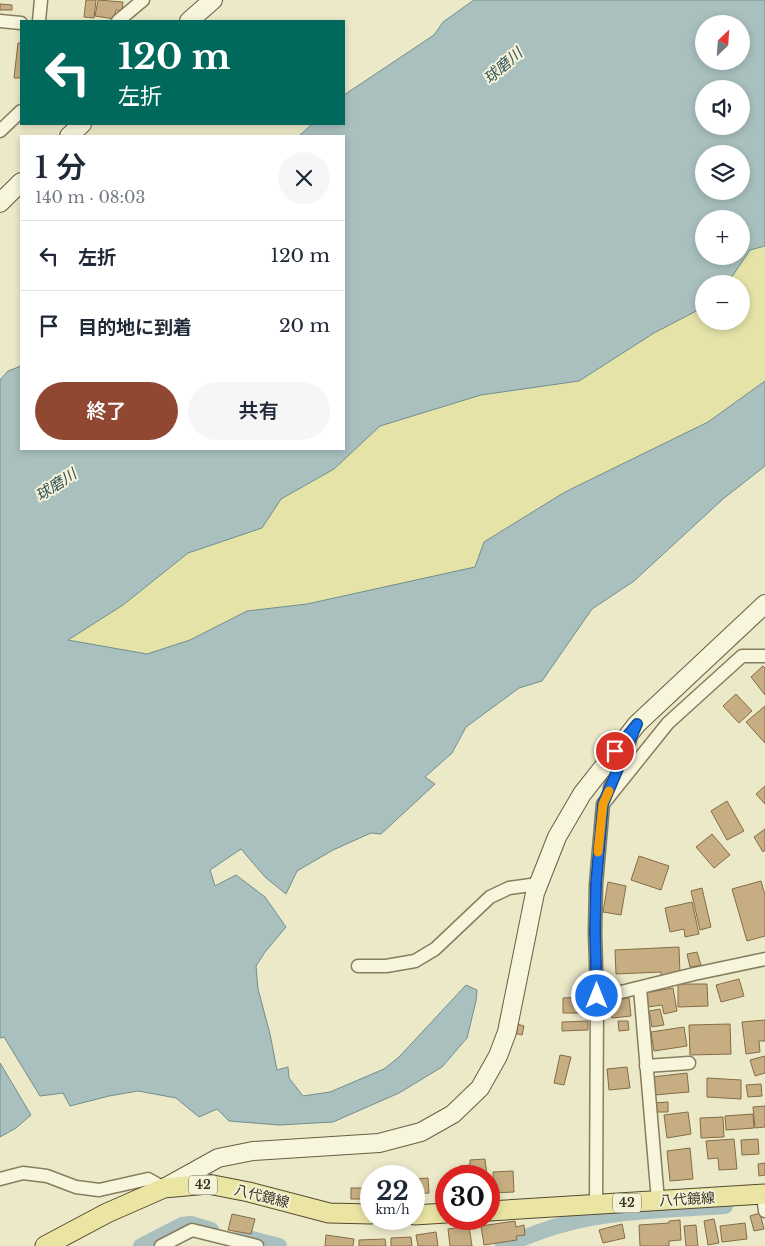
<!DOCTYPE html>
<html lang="ja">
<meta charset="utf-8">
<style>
:root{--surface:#fff;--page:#f6f6f7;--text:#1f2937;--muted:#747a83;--line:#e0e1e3;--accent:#914833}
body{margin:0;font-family:"Libre Baskerville","Noto Sans JP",serif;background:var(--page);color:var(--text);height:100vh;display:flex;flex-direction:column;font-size:19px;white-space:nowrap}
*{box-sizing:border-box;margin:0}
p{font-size:16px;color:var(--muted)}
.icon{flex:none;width:28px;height:28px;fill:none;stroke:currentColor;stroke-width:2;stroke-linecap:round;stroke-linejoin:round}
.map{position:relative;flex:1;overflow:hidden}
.sheet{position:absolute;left:20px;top:135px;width:325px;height:315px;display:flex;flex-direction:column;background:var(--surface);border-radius:0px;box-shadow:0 2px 8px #0003}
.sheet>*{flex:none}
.hud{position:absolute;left:20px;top:20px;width:325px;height:105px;border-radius:0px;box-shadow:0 2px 8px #0003;background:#00695c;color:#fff;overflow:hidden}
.needle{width:32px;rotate:25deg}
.buttons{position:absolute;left:695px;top:15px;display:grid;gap:10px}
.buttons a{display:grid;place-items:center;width:55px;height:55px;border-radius:50%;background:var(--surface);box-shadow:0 2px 8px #0003;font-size:25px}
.speed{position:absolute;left:360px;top:1165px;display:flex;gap:10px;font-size:25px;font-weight:700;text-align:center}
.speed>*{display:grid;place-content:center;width:65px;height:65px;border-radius:50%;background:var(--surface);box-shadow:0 2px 8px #0003;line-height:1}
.speed small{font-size:12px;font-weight:400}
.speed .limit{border:8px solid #d22;background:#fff;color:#111}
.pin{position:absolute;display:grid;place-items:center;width:42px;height:42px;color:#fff;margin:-21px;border:2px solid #fff;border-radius:50%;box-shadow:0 1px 5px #0007}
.me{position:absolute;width:55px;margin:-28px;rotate:0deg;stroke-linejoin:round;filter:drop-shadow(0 0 4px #0008)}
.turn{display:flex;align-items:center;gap:18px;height:105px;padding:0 15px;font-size:22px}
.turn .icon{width:65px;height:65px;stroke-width:2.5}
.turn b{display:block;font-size:35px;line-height:42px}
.round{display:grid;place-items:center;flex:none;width:52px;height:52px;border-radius:26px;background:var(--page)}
.head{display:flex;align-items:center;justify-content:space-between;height:85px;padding:0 15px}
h1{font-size:30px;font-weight:600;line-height:38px}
.primary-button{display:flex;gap:10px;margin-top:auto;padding:10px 15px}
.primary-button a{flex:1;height:58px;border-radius:30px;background:var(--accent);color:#fff;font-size:20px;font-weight:600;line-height:58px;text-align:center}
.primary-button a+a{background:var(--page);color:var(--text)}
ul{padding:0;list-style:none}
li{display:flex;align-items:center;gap:15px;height:70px;padding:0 15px;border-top:1px solid var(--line)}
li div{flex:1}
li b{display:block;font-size:19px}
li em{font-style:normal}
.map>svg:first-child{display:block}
</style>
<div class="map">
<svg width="765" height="1246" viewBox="0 0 765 1246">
<rect width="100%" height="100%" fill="#ece9c9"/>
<!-- sand -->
<path fill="#e5e3a8" d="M765,246V381L708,422L565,492L485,542L475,567L307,604L247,611L190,640L147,654L67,640L123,605L188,553L262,528L281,499L334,469L380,426L481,395L579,381L654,333L704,307V321H741V284H727L750,250Z"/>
<!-- water -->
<g fill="#a9c0bf" stroke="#708e8e" fill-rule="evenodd">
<path d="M474,0H765V246L750,250L727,284H704V307L654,333L579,381L481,395L380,426L334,469L281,499L262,528L188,553L123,605L68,640L147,654L190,640L247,611L307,604L475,567L484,542L565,492L708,422L765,381V466L723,499L634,581L592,609L542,681L519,688L466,727L452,753L425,777L435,784L381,834L371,833L333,850L297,871L286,894L265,877L241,849L210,870L215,886L236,875L265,897L286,927L265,952L256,966L258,989L270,1034L277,1070L288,1067L289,1078L303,1096L330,1092L384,1069L399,1057L466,985L477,990L476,1001L467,1038L442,1067L399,1093L333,1122L279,1125L229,1121L217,1109L199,1117L176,1098L138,1091L109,1096L70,1106L63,1093L40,1096L4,1037L0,1038V380L8,371L21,366V449H344V136H299L312,124H344V95L434,35L443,22ZM704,24H741V61H704ZM704,89H741V126H704ZM704,154H741V191H704ZM704,219H741V256H704Z"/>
<path d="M0,1063L31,1115L16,1128L0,1137Z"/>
</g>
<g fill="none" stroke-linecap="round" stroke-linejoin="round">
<!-- canal -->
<g stroke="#a9c0bf" stroke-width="16">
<path d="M240,1236L279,1246"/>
<path d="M141,1246L182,1225L191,1224L211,1230"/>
<path d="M503,1246C522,1239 541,1230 561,1225C614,1210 671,1210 725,1206"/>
</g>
</g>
<!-- building -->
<g fill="#c7ae82" stroke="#846d46">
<path d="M86,0H96L94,18L84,17Z"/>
<path d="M98,0L123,2L122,11L116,10L114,19L95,16Z"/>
<path d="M0,4L12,5V10H0Z"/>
<path d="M18,43H21V78H14Z"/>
<path d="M763,666L765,668V695L751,677Z"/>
<path d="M736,694L752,711L739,723L723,706Z"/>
<path d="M765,706V743L746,722Z"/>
<path d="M765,786V804L756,794Z"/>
<path d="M727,801L744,831L727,840L711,811Z"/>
<path d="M765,829V850L763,852L754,837Z"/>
<path d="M712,834L730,855L714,868L696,847Z"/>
<path d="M639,856L669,866L661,890L631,880Z"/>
<path d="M761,881L765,895V936L747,941L732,889Z"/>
<path d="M608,882L626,886L621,915L603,912Z"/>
<path d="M702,888L711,927L700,930L691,891Z"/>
<path d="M692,902L699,934L685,937L684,929L670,932L665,908Z"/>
<path d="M679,947L680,975L661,976V972L616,974L615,950Z"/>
<path d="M697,952L701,965L690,967L687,954Z"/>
<path d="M739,979L744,996L721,1002L716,985Z"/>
<path d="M678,984H707L708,1006L678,1007Z"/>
<path d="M673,988L677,1011L664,1014L662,1005L648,1007L645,993Z"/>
<path d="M589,997V1013H563V998Z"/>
<path d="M629,998L631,1016L612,1018L609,1001Z"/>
<path d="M660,1009L664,1025L652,1027L649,1011Z"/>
<path d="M765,1020V1041H759L760,1052L746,1054L742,1022Z"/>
<path d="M588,1021V1030L562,1031V1022Z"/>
<path d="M618,1021H628L629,1030L619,1031Z"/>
<path d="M517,1024L524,1026L522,1035L514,1033Z"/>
<path d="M730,1024L731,1054L690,1055L689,1025Z"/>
<path d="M684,1027L687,1046L654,1051L651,1032Z"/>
<path d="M560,1055L571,1057L564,1085L554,1083Z"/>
<path d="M765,1056V1073L755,1076L750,1060Z"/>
<path d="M627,1067L630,1088L609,1090L607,1069Z"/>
<path d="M687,1073L689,1092L654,1095L652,1077Z"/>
<path d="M707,1078L741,1080V1099L707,1097Z"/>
<path d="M761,1084L762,1096L748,1097L746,1085Z"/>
<path d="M668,1102V1112H653V1103Z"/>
<path d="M765,1106V1127L755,1128L753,1107Z"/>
<path d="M688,1112L691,1134L667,1138L664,1115Z"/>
<path d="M753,1114L754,1128L726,1130L725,1116Z"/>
<path d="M723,1117L724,1137L701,1138L700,1118Z"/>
<path d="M734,1139L737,1169L719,1170L718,1158L708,1159L706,1141Z"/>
<path d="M758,1139L759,1154L742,1155L741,1140Z"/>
<path d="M690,1148L693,1179L670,1181L667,1151Z"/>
<path d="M485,1159L487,1176H461L460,1166L470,1165V1160Z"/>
<path d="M765,1163V1175L759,1176L758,1164Z"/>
<path d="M513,1171L514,1192L494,1193L493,1172Z"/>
<path d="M428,1178L429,1193L414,1194V1179Z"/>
<rect x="351" y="1188" width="20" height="11"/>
<path d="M760,1213L764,1229L754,1231L750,1216Z"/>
<path d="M232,1214L255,1219L251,1234L228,1230Z"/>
<path d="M714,1219L719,1243L708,1245L704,1221Z"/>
<path d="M680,1220L681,1240L669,1241V1246H640L639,1225L669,1223V1221Z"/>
<path d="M515,1221L516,1227L524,1225L525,1235L516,1236L517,1240L484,1245L481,1226Z"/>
<path d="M745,1223L747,1239L722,1242L720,1226Z"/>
<path d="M622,1224L625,1238L603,1243L599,1230Z"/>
<path d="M696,1225L698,1246H686L684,1226Z"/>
<path d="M469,1226L472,1246H450L448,1229Z"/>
<path d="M436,1232L438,1246H418L416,1235Z"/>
<path d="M326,1235L354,1239L353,1246H325Z"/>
<path d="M411,1237L412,1246H391V1238Z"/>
<path d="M385,1239L386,1246H359V1240Z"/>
</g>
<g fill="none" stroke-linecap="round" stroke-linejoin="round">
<!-- street casing -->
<g stroke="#877d5f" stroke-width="15">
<g id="street">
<path d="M0,21L21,23"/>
<path d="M39,21L41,0"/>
<path d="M118,21L143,0"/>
<path d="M0,131L21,111"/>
<path d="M610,788L630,740"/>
<path d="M358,966H386L415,961L435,949L490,897L509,888L538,884"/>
<path d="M640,988L658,1201"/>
<path d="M597,996L595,933L596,884L603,804L668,723L742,656H765"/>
<path d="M646,1066L689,1063"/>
<path d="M0,1179L23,1173L47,1176L76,1187L99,1190L148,1179L164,1188"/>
<path d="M763,1195L765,1211"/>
<path d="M596,1204L597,996L609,995L694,974L765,959"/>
<path d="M161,1246L192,1230L257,1246"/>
</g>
</g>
<!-- secondary casing -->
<g stroke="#695e42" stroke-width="20">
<g id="secondary">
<path d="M189,21L213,0"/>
<path d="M69,136L82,124"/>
<path d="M0,203L21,182"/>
<path d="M164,1188L218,1158L253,1151L379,1143L421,1132L453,1114L480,1088L498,1056L507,1032L535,893L557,837L582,794L637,724L765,604"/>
</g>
</g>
<!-- primary casing -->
<g stroke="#554a32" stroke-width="21">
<g id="primary">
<path d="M489,1211L765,1194"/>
<path d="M414,1215L446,1213"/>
<path d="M45,1246L107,1213L164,1188L208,1184L249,1192L329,1213L371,1214"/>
</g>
</g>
<!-- street -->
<use href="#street" stroke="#f7f5dc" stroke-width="12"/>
<!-- secondary -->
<use href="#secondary" stroke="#f7f5dc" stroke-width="18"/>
<!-- primary -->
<use href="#primary" stroke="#ebe5a4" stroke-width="19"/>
</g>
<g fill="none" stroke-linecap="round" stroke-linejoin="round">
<!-- route casing -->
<g stroke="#114b97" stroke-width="12">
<path id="route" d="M597,996L595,933L596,884L603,804L637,724L615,751"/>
</g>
<!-- route -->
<use href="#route" stroke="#1a73e8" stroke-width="9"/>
<!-- slow -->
<path stroke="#f59e0b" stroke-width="9" d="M598,852L603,804L609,791"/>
</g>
<g text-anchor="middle" stroke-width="4" stroke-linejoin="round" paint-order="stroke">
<!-- shield labels -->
<g fill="#f4f2d8" stroke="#706c58" stroke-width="1">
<rect x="189" y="1175.5" width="28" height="19" rx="4"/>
<rect x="613" y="1193.5" width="28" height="19" rx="4"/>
</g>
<g font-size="12" font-weight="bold" fill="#383221">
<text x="203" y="1189">42</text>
<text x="627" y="1207">42</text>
</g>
<!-- street labels -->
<g font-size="14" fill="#383221" stroke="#f4f2d8">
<text transform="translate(262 1196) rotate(14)" y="5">八代鏡線</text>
<text transform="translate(687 1199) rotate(-3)" y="5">八代鏡線</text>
</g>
<!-- water labels -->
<g font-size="15" font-style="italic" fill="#325157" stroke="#f4f2d8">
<text transform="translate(503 66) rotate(-41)" y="5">球磨川</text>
<text transform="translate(56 485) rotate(-33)" y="5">球磨川</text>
</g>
</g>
</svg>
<div class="buttons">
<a><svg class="needle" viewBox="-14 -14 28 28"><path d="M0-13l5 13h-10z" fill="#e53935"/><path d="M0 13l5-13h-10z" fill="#747a83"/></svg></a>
<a><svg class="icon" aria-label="sound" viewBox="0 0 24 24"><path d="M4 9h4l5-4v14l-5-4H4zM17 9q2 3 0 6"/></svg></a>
<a><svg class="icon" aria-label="layers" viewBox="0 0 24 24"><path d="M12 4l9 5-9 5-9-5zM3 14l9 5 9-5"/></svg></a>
<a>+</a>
<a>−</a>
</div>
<div class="speed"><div>22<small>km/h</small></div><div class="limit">30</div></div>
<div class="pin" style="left:615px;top:751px;background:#d93025"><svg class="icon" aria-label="arrive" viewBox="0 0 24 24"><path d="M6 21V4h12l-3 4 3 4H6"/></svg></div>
<svg class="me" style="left:597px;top:996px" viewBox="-20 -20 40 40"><circle r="17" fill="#1a73e8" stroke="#fff" stroke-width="3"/><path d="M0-11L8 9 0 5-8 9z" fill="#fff"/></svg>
<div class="hud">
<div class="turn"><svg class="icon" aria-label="left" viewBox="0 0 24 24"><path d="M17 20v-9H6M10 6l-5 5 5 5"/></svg><div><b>120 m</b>左折</div></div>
</div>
<section class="sheet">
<div class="head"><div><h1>1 分</h1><p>140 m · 08:03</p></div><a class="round"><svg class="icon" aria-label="close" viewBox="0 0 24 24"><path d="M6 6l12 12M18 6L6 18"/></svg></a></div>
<ul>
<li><svg class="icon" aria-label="left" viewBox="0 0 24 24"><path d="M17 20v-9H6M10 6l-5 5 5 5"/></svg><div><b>左折</b></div><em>120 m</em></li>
<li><svg class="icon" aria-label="arrive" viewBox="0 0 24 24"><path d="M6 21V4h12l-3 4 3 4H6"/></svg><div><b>目的地に到着</b></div><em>20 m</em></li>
</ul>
<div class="primary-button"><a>終了</a><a>共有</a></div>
</section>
</div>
